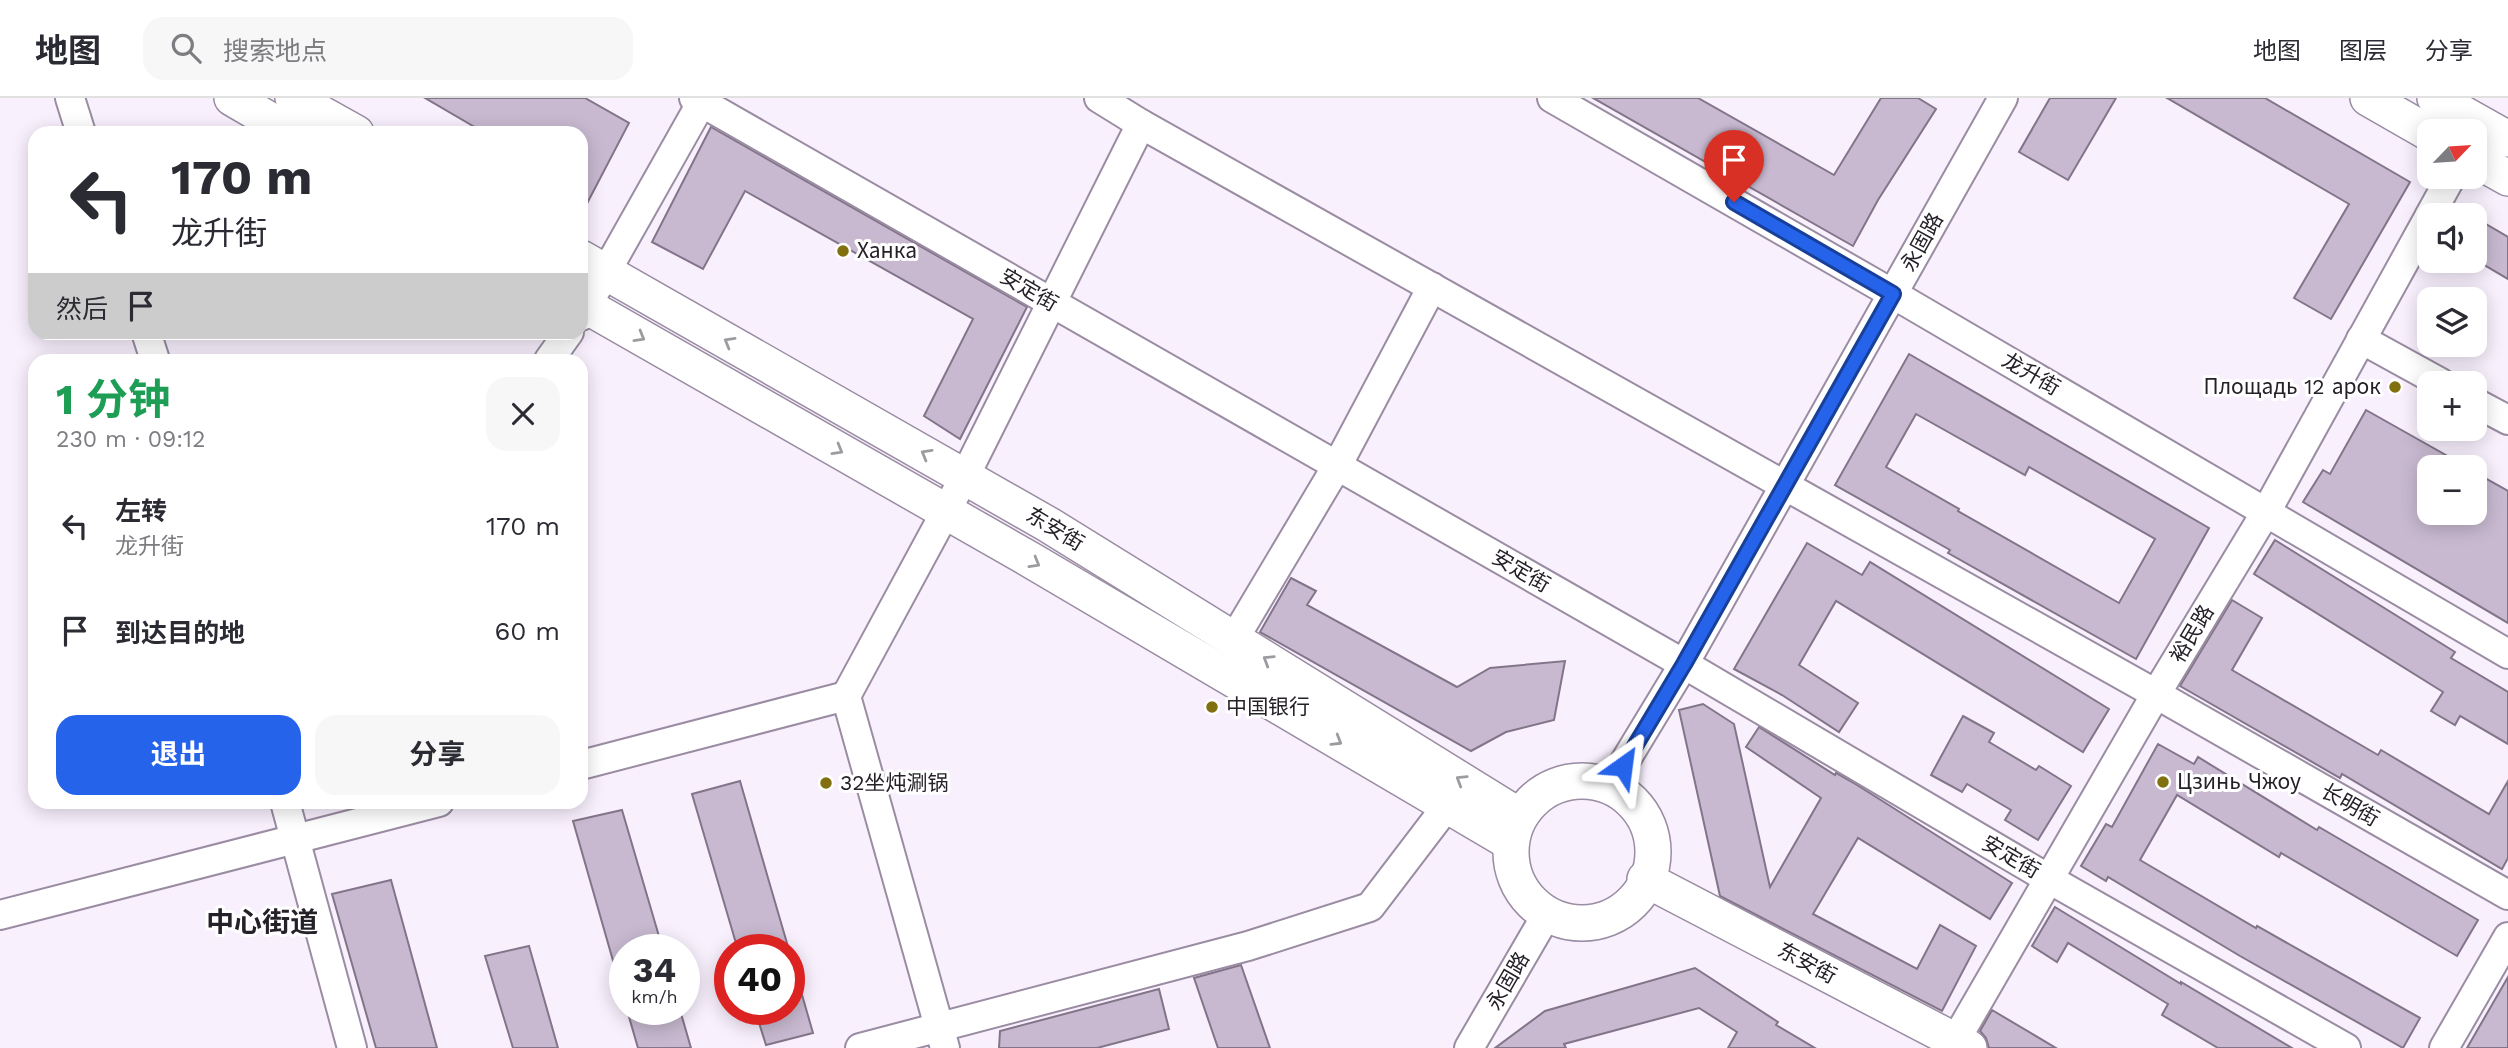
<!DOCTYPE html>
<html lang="zh">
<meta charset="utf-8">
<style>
:root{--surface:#fff;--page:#f7f7f7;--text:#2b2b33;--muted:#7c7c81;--line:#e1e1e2;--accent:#2563eb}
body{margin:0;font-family:"Work Sans","Noto Sans SC",sans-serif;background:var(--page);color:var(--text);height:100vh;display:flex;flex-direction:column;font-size:26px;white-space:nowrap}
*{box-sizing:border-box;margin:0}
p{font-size:23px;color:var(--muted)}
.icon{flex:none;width:38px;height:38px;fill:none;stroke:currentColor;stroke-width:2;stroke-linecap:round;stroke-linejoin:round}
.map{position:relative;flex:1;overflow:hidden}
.sheet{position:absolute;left:28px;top:256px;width:560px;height:455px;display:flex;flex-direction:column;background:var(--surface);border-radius:21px;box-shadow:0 4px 18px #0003}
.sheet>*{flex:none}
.banner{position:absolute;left:28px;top:28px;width:560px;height:214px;border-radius:21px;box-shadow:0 4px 18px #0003;background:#fff;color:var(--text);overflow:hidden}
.needle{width:46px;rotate:65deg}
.buttons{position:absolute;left:2417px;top:21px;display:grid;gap:14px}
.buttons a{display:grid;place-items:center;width:70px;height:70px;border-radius:14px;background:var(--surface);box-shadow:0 4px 18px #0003;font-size:35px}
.speed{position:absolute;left:609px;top:836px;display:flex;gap:14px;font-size:35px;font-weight:700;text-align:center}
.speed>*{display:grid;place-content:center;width:91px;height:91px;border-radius:50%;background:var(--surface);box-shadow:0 4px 18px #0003;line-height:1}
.speed small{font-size:18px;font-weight:400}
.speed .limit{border:10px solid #d22;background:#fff;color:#111}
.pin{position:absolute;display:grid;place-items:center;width:60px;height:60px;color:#fff;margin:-72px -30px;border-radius:50% 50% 50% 0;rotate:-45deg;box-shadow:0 0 7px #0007}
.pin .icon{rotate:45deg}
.me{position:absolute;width:77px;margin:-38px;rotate:31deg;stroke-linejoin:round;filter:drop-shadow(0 0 5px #0008)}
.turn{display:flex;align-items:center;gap:24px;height:147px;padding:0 28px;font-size:32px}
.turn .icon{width:91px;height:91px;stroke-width:2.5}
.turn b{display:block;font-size:49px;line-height:60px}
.then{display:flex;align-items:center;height:66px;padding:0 28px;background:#0003;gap:14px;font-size:26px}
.round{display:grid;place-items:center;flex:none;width:74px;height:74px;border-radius:21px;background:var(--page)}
.head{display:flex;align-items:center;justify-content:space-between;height:119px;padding:0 28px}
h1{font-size:42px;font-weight:700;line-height:52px;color:#1e9e55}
.cta{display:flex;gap:14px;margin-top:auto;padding:14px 28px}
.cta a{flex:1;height:80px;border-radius:21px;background:var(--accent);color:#fff;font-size:28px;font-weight:700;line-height:80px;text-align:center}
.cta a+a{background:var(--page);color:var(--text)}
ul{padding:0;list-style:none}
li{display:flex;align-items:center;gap:21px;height:105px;padding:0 28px}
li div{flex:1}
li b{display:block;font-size:26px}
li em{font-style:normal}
header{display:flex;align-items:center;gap:42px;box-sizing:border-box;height:98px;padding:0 35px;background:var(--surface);border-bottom:2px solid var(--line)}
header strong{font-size:33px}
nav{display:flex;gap:38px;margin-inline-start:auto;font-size:24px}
.search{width:490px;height:63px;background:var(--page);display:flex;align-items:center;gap:18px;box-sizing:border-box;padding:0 24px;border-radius:21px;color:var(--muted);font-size:26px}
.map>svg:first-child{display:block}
</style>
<header>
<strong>地图</strong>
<div class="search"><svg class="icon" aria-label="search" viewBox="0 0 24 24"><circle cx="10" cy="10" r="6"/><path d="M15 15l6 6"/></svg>搜索地点</div>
<nav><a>地图</a><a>图层</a><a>分享</a></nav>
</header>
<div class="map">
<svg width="2508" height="950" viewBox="0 0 2508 950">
<rect width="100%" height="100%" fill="#f9f0fe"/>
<!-- building -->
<g fill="#c8b9d0" stroke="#827489" stroke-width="2" fill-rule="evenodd">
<path d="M425,0H585L629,25L581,117V35H485Z"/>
<path d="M1593,0H1698L1834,77L1881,0H1918L1936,11L1878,102L1853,148Z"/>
<path d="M2050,0H2116L2068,82L2019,54Z"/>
<path d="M2167,0H2265L2410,84L2331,221L2294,200L2349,106Z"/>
<path d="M711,29L1027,209L960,341L924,318L973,221L745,93L703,171L652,144Z"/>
<path d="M2474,119L2508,139V181L2474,161Z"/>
<path d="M1909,256L2209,430L2136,561L1948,455L1950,452L1835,387ZM1916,316L2025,377L2029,369L2155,441L2119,505L1958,413L1959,411L1886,369Z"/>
<path d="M2366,312L2467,369H2429V415H2474V374L2508,393V525L2303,404L2323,372L2330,376Z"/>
<path d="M2275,442L2455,554L2451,560L2508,594V646L2460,618L2455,627L2431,613L2443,594L2254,476Z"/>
<path d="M1807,445L1862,477L1870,464L2109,611L2083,654L1836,503L1799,567L1858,605L1839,634L1782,597L1734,571Z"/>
<path d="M1291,480L1316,493L1307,507L1457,589L1490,570L1565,563L1554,622L1506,634L1471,653L1260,534Z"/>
<path d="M2232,502L2262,520L2232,572L2378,657L2381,652L2489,716L2508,683V760L2502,771L2342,676L2340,680L2180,588Z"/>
<path d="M1703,606L1734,626L1770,789L1821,700L1746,649L1759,629L1835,677L1836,675L1857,687L2012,785L1990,821L1858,740L1813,816L1917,871L1940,827L1976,848L1942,913L1720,798L1679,612Z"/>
<path d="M1963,618L1994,635L1989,644L2036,672L2039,668L2071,688L2038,742L2005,722L2011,712L1967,686L1962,694L1931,677Z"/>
<path d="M2158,646L2194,666L2198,659L2317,732L2319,729L2478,822L2457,858L2281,755L2279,759L2177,697L2140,762L2256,830L2257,828L2420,920L2403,950L2240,858L2108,779L2106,783L2081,768L2106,726L2112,729Z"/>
<path d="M740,683L768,780L789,852H738L692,696Z"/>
<path d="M622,712L663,852H625V886L620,887L573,723Z"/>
<path d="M391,782L437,950H376L332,796Z"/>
<path d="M2055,809L2181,886V884L2292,950H2218L2162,917L2168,906L2068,845L2057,864L2032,848Z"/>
<path d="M529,848L558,950H513L485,858Z"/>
<path d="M1241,867L1270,950H1218L1194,880Z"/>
<path d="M794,869L813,935L766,947L755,912H789V870Z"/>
<path d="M1695,870L1778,924L1776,927L1815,950H1728L1737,934L1699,910L1564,946L1566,950H1495L1545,913Z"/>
<path d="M2508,879V950H2467Z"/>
<path d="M1159,891L1169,931L1097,950H999L1000,933Z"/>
<path d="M627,912H680L691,950H638Z"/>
<path d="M1992,912L2056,950H1989L1986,940L1980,933Z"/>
</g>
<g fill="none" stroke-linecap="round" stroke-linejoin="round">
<!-- minor casing -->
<g stroke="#9a8ca2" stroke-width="32">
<g id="minor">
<path d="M70,0L81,35"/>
<path d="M694,0L1684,566L2049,781L2346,950"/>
<path d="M1099,0L1141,26L2156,596L2508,797"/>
<path d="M1552,0L1893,196L2508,556"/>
<path d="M2430,117L2451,79"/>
<path d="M581,218L704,0"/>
<path d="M146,234L155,262"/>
<path d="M2361,241L2441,285"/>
<path d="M549,262L569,234"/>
<path d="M2474,304L2508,322"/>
<path d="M1234,541L1337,368L1432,189"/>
<path d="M581,667L846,598"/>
<path d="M1610,688L1684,566L2003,0"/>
<path d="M285,704L352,950"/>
<path d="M0,817L439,704"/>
<path d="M860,950L1248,848L1370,809L1447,708"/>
<path d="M945,950L846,598L965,378L1141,26"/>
<path d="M1469,950L1547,816"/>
<path d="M1951,950L2156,596L2266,414L2429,119"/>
<path d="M2444,950L2508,839"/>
</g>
</g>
<!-- major casing -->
<g stroke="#9a8ca2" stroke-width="38">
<g id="major">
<path d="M232,0L292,35"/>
<path d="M293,0L356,35"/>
<path d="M2368,0L2429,35"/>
<path d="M2435,0L2508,41"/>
<path d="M2474,61L2508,80"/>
<path d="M581,160L1049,427L1519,718"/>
<path d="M581,205L1029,461L1511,745"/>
<circle cx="1582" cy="754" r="71"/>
<path d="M1645,781L1969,950"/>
</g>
</g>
<!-- minor -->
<use href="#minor" stroke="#fff" stroke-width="28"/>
<!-- major -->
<use href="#major" stroke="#fff" stroke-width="35"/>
</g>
<!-- one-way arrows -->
<defs><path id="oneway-chevron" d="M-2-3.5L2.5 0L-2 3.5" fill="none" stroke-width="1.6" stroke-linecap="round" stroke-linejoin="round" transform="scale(1.75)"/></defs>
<g stroke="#9d9b9f">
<use href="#oneway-chevron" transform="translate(640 239) rotate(30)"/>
<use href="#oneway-chevron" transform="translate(729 244) rotate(-150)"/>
<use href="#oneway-chevron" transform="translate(838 352) rotate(30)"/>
<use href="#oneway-chevron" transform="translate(926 356) rotate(-150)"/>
<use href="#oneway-chevron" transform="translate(1035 465) rotate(30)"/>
<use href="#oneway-chevron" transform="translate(1268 562) rotate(-148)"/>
<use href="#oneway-chevron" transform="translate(1337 643) rotate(31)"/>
<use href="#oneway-chevron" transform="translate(1461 682) rotate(-148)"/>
</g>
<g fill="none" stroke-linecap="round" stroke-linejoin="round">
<!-- route casing -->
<g stroke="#184099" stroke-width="18">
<path id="route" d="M1623,668L1684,566L1893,196L1734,104"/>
</g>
<!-- route -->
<use href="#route" stroke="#2563eb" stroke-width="12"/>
</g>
<!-- markers -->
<g fill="#80700f" stroke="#fff" stroke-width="2.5">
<circle cx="843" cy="153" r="7"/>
<circle cx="2395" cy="289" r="7"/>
<circle cx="1212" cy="609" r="7"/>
<circle cx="2163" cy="684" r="7"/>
<circle cx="826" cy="685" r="7"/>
</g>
<g text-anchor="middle" stroke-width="6" stroke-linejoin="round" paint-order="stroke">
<!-- street labels -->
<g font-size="21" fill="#262029" stroke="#fff">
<text transform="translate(1922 144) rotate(-61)" y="7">永固路</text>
<text transform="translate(1029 192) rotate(30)" y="7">安定街</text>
<text transform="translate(2031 276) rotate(30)" y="7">龙升街</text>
<text transform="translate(1055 431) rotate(31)" y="7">东安街</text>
<text transform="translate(1521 473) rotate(30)" y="7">安定街</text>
<text transform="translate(2192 536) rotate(-59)" y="7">裕民路</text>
<text transform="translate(2350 707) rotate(30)" y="7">长明街</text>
<text transform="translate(2011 759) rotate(30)" y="7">安定街</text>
<text transform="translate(1807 865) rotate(28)" y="7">东安街</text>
<text transform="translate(1508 883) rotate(-60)" y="7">永固路</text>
</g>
<!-- poi labels -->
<g font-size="21" fill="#262029" stroke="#fff" text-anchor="start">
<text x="857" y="160">Ханка</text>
<text x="2381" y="296" text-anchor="end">Площадь 12 арок</text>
<text x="1226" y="616">中国银行</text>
<text x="2177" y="691">Цзинь Чжоу</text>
<text x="840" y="692">32坐炖涮锅</text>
</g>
<!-- district labels -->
<g font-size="28" font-weight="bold" fill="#262029" stroke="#fff">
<text x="262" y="834">中心街道</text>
</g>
</g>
</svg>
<div class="buttons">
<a><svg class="needle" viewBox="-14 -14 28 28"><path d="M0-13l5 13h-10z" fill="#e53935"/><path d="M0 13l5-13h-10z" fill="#7c7c81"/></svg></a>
<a><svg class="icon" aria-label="sound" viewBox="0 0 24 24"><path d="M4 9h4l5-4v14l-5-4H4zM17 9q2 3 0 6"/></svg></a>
<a><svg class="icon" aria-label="layers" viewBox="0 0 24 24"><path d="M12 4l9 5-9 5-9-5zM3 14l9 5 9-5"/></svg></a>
<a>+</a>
<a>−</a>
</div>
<div class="speed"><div>34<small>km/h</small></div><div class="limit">40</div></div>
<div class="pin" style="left:1734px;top:104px;background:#d93025"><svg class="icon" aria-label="arrive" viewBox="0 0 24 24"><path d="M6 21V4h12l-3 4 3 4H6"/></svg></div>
<svg class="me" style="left:1623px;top:668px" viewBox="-20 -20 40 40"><path d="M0-17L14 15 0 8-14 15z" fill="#2563eb" stroke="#fff" stroke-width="4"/></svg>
<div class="banner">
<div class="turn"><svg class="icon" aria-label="left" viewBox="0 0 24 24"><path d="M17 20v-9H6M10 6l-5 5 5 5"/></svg><div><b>170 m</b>龙升街</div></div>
<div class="then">然后<svg class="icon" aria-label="arrive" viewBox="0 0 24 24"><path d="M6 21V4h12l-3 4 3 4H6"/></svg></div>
</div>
<section class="sheet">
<div class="head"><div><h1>1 分钟</h1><p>230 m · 09:12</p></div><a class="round"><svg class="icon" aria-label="close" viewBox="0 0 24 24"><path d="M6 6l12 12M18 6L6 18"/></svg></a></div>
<ul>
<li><svg class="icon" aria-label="left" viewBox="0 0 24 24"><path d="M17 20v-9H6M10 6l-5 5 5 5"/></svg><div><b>左转</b><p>龙升街</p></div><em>170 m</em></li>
<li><svg class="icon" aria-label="arrive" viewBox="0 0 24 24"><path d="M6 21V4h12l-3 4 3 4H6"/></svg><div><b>到达目的地</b></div><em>60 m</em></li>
</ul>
<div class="cta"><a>退出</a><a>分享</a></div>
</section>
</div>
